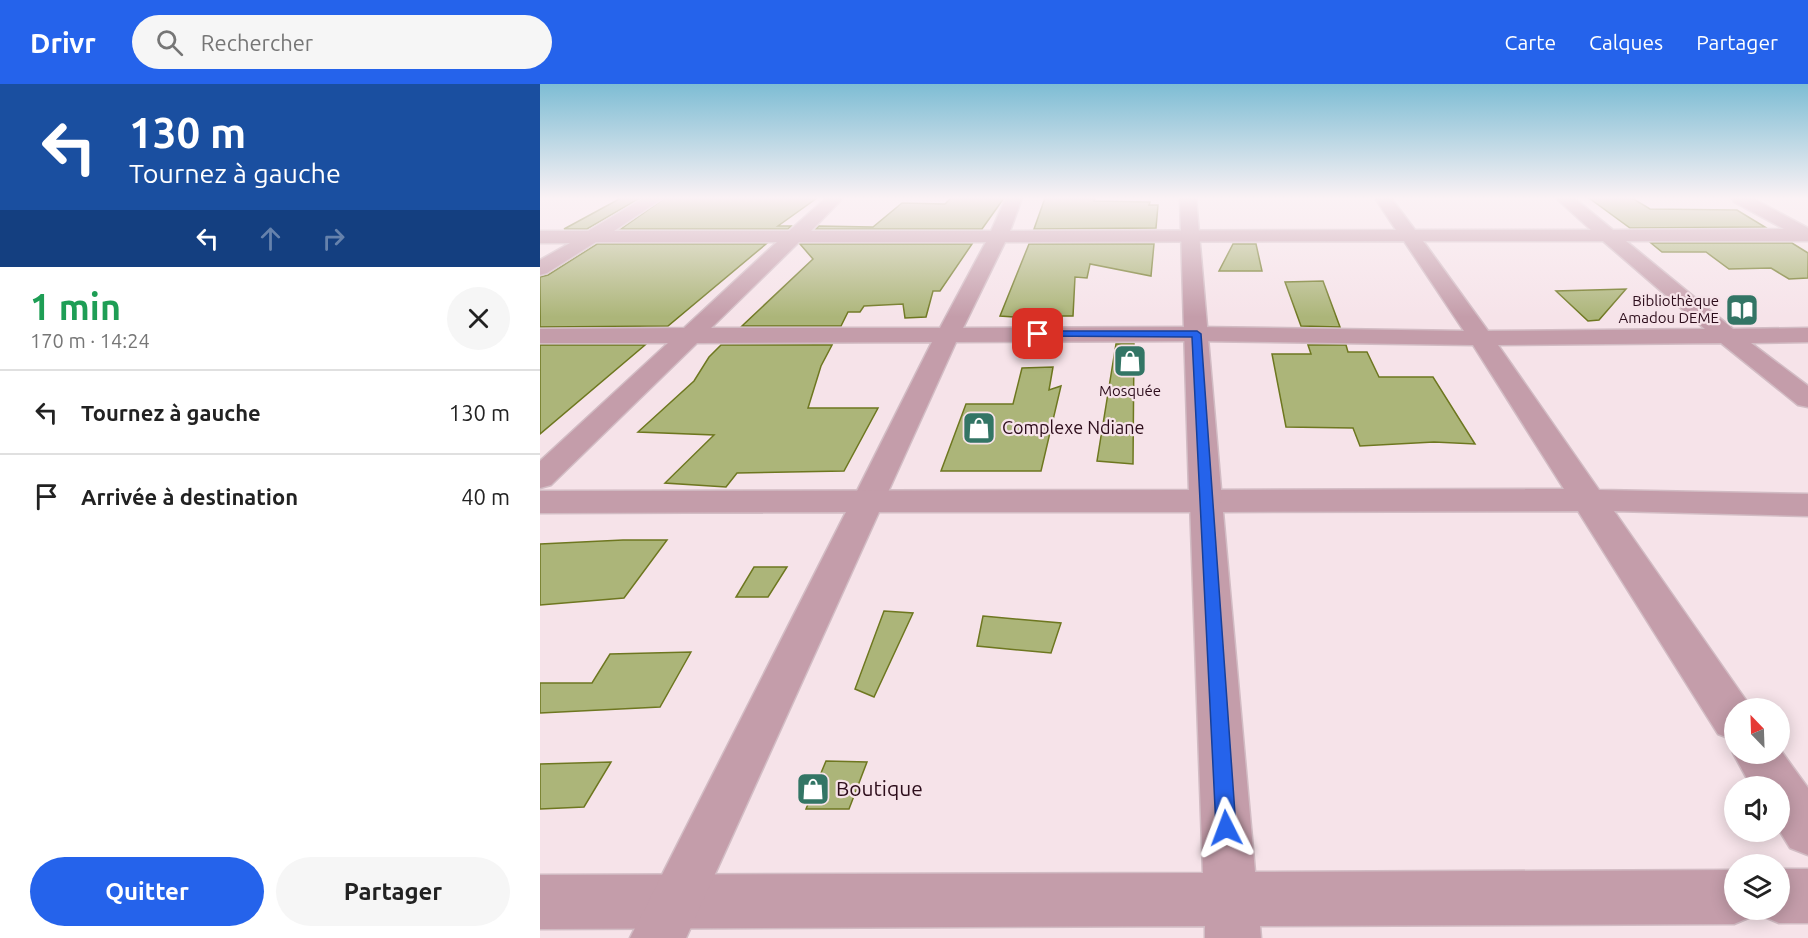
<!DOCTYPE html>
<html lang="fr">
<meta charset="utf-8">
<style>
:root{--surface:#fff;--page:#f6f6f6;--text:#222;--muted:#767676;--line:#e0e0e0;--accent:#2563eb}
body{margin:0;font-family:Ubuntu,sans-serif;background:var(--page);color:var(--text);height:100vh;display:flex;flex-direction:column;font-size:22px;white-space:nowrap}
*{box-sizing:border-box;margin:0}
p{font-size:20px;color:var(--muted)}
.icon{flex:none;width:33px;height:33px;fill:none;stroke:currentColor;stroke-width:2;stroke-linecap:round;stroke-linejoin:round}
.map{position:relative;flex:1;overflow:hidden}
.side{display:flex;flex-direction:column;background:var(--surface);width:540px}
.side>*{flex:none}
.hud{background:#1a4fa0;color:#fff;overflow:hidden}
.needle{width:39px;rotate:337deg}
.buttons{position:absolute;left:1184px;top:614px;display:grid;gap:12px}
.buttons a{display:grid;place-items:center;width:66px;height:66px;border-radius:50%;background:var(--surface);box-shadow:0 3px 15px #0003;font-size:30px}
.pin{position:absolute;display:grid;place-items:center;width:51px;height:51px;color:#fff;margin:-26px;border-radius:12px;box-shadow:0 3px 9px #0006}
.me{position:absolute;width:66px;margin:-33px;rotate:357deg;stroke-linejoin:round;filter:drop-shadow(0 0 4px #0008)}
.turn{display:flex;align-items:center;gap:21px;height:126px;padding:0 30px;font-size:27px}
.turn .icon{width:78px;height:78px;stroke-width:2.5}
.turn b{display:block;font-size:42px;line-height:51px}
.lanes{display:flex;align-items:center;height:57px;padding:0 30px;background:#0003;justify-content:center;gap:30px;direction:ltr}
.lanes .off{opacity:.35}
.round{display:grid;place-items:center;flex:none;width:63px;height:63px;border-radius:32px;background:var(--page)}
.headline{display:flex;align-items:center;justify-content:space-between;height:102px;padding:0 30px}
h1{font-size:36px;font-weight:700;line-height:45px;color:#1e9e55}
.action{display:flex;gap:12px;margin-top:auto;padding:12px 30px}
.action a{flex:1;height:69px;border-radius:36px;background:var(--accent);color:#fff;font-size:24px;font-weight:700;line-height:69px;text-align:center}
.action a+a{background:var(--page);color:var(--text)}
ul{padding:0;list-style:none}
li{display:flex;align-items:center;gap:18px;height:84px;padding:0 30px;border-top:2px solid var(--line)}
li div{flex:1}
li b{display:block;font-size:22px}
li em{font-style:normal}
header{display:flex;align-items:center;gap:36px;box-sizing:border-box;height:84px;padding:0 30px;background:var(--accent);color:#fff}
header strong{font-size:28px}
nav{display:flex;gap:33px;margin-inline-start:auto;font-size:21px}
.search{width:420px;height:54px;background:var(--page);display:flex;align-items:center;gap:15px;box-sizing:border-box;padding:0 21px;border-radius:33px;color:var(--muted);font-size:22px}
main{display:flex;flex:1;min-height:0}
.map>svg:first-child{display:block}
</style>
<header>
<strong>Drivr</strong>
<div class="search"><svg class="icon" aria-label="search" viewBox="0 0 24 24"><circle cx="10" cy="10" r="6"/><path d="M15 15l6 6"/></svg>Rechercher</div>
<nav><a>Carte</a><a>Calques</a><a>Partager</a></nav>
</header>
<main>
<section class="side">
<div class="hud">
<div class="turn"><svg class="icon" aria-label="left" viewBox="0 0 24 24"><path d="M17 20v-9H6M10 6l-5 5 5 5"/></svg><div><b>130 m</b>Tournez à gauche</div></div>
<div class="lanes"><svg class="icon" aria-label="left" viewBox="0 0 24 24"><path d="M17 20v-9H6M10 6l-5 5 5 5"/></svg><svg class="icon off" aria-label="ahead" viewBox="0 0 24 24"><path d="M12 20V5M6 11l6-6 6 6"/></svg><svg class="icon off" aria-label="right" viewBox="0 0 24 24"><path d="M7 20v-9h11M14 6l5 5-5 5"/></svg></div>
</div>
<div class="headline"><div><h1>1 min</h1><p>170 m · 14:24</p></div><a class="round"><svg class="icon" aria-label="close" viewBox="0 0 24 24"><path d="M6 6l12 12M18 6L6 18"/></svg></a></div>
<ul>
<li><svg class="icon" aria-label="left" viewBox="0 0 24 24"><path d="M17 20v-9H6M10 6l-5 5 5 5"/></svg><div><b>Tournez à gauche</b></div><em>130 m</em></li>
<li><svg class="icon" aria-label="arrive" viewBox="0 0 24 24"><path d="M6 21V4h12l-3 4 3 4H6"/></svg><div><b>Arrivée à destination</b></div><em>40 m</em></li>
</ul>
<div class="action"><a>Quitter</a><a>Partager</a></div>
</section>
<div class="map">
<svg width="1268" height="854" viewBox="0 0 1268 854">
<rect width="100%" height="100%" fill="#f6e3e9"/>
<!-- building -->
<g fill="#acb579" stroke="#6e7720" stroke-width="1.5">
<path d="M81,114H100L47,145H24Z"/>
<path d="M125,114H277L238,142H251L248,145H81Z"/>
<path d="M411,114H464L442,145H276L279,142L333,143L362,119L405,120Z"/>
<path d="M505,114H555L554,117L610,118L609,121H618L616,144L494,145Z"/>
<path d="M1049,114H1092L1110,125L1197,126L1225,143L1090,144Z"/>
<path d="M1111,159H1252L1268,169V194L1249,195L1231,184L1189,185L1166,168H1122Z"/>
<path d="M57,160H226L128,242L0,243V193L8,191Z"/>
<path d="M260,160H432L400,207H393L386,233L365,234L363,220L324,222L320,228H308L301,242H202L273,175Z"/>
<path d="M489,160H614L611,192L550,180L547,194L535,193L533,232H522V236L460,232Z"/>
<path d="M693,160H716L722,187H679Z"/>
<path d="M783,197L800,243L761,242L745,198Z"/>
<path d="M1086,205L1059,236L1048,237L1016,207Z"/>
<path d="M576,260H594L593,380L557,377Z"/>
<path d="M0,261H105L0,350Z"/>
<path d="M181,261H292L281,282L268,324H338L304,387L197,389L186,403L125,399L174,351L98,348L154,297L169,273Z"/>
<path d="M768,261H806L808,268H827L839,293H893L935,360L894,358L820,362L813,344L746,343L732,270H771Z"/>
<path d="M513,283L509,306L521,302L501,387H401L426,320H473L482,284Z"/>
<path d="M83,456H127L84,514L0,521V460Z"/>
<path d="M214,483H247L228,513H196Z"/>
<path d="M344,527L373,529L334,613L315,605Z"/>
<path d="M443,532L521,539L511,569L437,562Z"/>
<path d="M151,568L120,623L0,629V599H52L70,570Z"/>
<path d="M286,677L327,678L309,725H266Z"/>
<path d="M71,678L44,723L0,725V680Z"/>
</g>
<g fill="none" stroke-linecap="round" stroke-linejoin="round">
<!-- minor casing -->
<g stroke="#d2bcc4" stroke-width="3">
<g id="minor">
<path d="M104,114H123L74,147H249L286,114H303L271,147H451L466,114H482L470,147L856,146L835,114H851L875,146H1051L1016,114H1034L1073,146L1244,145L1194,118L1192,114H1212L1268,144V157H1086L1193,245L1268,244V258L1211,259L1268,302V323L1258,321L1181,259L958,261L1059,406L1268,410V432L1074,427L1210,622V624H1194V656L1178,650L1038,427L683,428L715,788L1194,786V825H1216L1213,832L1194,840L720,842L721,854H665V842L0,845V791L663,789L650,417L655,409L666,406L1024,405L933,261L657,257L416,258L344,417L339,425L328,428L317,425L312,417L392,258L157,259L11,401L0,404V377L128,259H0V245L144,244L237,158H56L7,189L0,191V176L30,159H0V147H48ZM864,157L924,247L657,243L423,244L465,158ZM883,157H1063L1165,245L948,247ZM259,158H446L400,244H171Z"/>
<path d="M1239,664L1268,704V771L1250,764L1239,746V702H1211L1193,669L1194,667V669H1239Z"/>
<path d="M1239,785H1268V839H1239L1220,831L1218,825H1239Z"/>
</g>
</g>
<!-- tertiary casing -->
<g stroke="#d2bcc4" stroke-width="3">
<path id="tertiary" d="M640,114H656L682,417L677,425L666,428H339L146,854H90L306,428L0,429V407L649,406Z"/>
</g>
<!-- minor -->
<use href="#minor" fill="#c49daa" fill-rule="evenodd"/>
<!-- tertiary -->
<use href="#tertiary" fill="#c49daa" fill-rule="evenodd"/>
</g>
<!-- sky -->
<linearGradient id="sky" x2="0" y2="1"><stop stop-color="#7ebdd4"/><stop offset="0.49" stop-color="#fbf2f5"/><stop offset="1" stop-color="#fbf2f5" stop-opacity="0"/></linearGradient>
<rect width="1268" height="233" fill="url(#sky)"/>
<!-- route -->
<path fill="#2563eb" stroke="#184099" stroke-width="1.5" d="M498,247H657L661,250L696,744L693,752L686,755L679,752L676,744L652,253L495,252L494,250Z"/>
<!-- icons -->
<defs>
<g id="library-square" transform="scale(1.725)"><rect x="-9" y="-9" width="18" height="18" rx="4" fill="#337565" stroke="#f6e3e9"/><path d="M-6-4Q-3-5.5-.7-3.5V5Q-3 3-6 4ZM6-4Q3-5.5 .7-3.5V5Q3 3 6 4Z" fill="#fff"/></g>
<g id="shop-square" transform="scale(1.725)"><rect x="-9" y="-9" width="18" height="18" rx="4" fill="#337565" stroke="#f6e3e9"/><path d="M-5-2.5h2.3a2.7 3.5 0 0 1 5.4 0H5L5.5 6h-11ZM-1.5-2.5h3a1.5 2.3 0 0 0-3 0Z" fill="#fff"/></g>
</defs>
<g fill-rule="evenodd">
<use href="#library-square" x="1202" y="226"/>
<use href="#shop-square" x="590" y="277"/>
<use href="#shop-square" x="439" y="344"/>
<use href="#shop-square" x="273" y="705"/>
</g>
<g text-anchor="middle" stroke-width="4.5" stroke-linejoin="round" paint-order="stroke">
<!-- far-poi labels -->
<g font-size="15" fill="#2d0d1b" stroke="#f6e3e9" text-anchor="end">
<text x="1179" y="222">Bibliothèque<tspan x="1179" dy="17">Amadou DEME</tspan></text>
<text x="590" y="312" text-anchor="middle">Mosquée</text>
</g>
<!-- poi labels -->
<g font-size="18" fill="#2d0d1b" stroke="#f6e3e9" text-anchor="start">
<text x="462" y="350">Complexe Ndiane</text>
</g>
<!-- near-poi labels -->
<g font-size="21" fill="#2d0d1b" stroke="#f6e3e9" text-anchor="start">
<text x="296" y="712">Boutique</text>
</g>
</g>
</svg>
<div class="buttons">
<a><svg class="needle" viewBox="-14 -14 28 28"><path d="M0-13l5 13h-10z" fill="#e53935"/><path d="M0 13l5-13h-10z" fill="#767676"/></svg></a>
<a><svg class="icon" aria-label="sound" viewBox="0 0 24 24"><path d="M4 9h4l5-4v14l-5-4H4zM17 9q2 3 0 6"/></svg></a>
<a><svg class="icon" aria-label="layers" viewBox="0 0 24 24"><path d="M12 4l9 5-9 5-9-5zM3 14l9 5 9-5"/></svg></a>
</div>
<div class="pin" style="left:498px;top:250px;background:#d93025"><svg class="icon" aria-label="arrive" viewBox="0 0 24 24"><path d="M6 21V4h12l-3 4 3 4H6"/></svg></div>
<svg class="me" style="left:686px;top:744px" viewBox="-20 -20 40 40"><path d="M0-17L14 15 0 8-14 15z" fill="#2563eb" stroke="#fff" stroke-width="4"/></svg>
</div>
</main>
